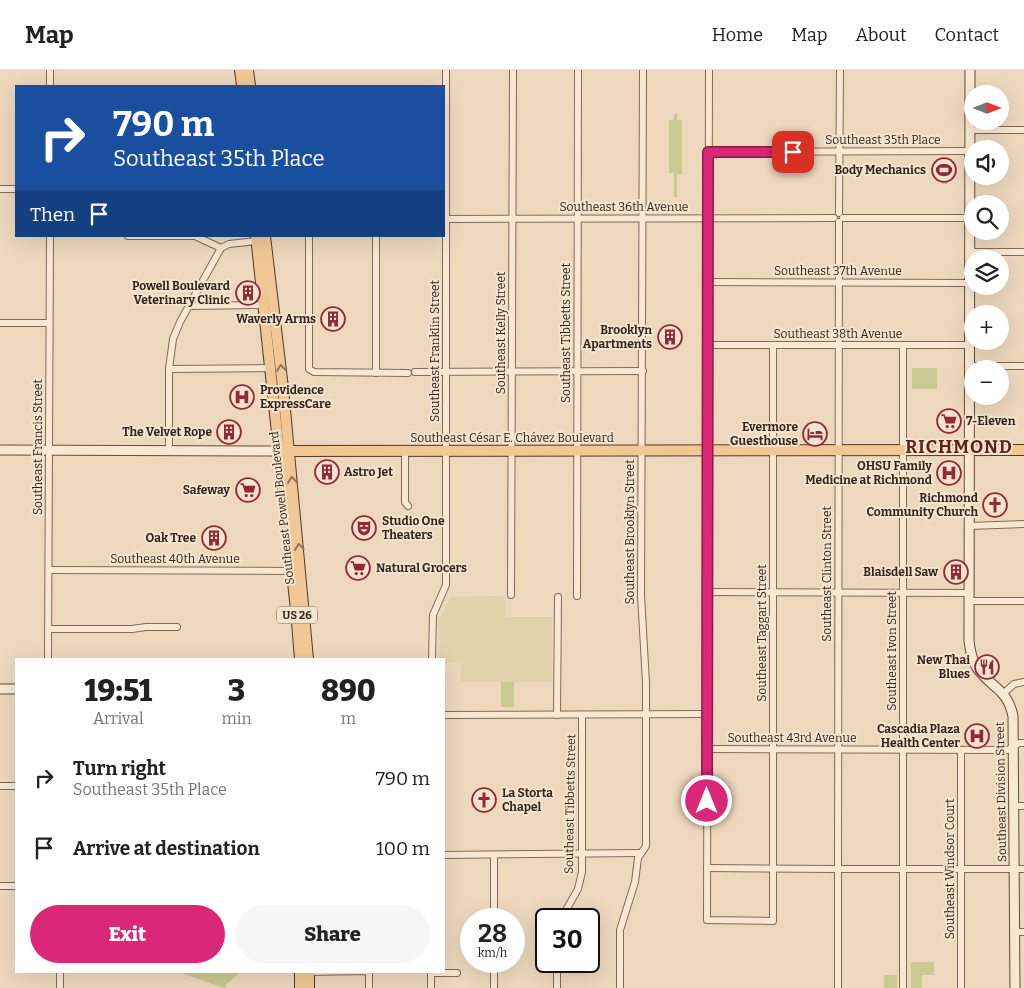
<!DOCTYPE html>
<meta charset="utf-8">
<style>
:root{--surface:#fff;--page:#f6f6f6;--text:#222;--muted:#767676;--line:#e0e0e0;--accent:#db2777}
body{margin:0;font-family:Bitter,serif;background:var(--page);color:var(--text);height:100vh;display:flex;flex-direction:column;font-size:19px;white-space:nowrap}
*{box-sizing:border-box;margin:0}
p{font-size:16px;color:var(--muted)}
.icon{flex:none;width:28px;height:28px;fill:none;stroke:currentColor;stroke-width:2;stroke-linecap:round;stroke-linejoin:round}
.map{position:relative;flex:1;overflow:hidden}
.panel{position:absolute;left:15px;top:588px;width:430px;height:315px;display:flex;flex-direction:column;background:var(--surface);border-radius:0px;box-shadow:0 5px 20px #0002}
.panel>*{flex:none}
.top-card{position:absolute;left:15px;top:15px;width:430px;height:152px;border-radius:0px;box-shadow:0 5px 20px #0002;background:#1a4fa0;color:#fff;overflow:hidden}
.needle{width:32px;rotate:90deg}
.tools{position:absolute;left:964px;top:15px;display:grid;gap:10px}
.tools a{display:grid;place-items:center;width:45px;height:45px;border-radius:50%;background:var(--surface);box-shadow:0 5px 20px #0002;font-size:25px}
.speed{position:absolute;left:460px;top:838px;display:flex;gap:10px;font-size:25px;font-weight:700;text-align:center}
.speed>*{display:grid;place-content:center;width:65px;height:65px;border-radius:50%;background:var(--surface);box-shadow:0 5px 20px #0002;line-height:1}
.speed small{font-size:12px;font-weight:400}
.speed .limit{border:2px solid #111;border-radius:8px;background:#fff;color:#111}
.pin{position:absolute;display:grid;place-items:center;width:42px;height:42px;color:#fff;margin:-21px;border-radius:10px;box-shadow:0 2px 8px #0006}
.me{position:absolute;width:55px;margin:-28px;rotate:0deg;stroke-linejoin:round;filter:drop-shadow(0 0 4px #0008)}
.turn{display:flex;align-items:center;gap:18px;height:105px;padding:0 15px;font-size:22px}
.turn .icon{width:65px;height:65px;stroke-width:2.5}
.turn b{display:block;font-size:35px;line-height:42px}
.then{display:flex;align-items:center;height:48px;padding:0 15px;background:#0003;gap:10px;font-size:19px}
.eta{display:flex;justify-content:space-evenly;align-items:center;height:85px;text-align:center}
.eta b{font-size:30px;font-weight:800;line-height:35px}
.action{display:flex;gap:10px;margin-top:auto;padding:10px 15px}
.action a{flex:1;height:58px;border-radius:30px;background:var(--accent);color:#fff;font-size:20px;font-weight:800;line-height:58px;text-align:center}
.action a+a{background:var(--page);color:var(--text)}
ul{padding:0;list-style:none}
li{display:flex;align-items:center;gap:15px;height:70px;padding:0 15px}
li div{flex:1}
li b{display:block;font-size:19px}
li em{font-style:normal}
header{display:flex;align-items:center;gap:30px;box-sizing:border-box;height:70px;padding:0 25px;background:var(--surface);border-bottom:1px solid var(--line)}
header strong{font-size:24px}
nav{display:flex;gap:28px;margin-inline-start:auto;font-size:18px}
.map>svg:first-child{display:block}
</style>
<header>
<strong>Map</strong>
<nav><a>Home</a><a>Map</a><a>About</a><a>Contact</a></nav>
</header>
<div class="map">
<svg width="1024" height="918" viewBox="0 0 1024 918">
<rect width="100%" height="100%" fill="#edd8be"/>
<!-- farmland -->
<path fill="#e2d2ab" d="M505,526L506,547H552V612H461V593H444V589H439V550L451,527Z"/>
<!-- green -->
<g fill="#cac992">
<path d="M674,44H677V50H682V104H677V127H674V103H669V50H674Z"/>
<path d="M940,89H948V114H942V104L940,103Z"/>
<rect x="912" y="298" width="25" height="21"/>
<rect x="501" y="612" width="13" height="25"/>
<path d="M911,892H934V905H922V918H911Z"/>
<path d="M184,901H241L226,915V918H223L184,904Z"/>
<rect x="884" y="905" width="13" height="13"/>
</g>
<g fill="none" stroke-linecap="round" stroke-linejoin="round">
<!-- street casing -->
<g stroke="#856957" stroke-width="8">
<g id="street">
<path d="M50,0V16"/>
<path d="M709,0L707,850L773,851V275"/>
<path d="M970,60H1024"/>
<path d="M708,82L969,81"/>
<path d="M0,119H16"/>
<path d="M839,143L840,0"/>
<path d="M843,148H969"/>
<path d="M444,149L834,148"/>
<path d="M128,166H195L221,178"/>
<path d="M309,166V299L314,302L408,303"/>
<path d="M969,182H1024"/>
<path d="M707,212L969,213"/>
<path d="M189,236L265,235"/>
<path d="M0,253H49"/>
<path d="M707,275H969"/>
<path d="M903,275V918"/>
<path d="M969,296H1024"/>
<path d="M169,299L271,298"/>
<path d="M415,302L643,301"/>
<path d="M376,303V166"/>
<path d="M169,380V299L173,269L180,252L221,178L229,174L257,171"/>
<path d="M405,381V432L408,436"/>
<path d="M969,456L1024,454"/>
<path d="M49,500L295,501"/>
<path d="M707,522L969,523"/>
<path d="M511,525L513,0"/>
<path d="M577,526L578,0"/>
<path d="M969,531H1024"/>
<path d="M49,559H132L146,557H177"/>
<path d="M48,589L50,166"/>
<path d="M432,589L433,545L446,515V0"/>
<path d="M1004,623L1014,614L1024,612"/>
<path d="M444,645L707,644"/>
<path d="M557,645L558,527"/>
<path d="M707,679L1008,680L1019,673H1024"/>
<path d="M0,716H16"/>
<path d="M1014,736H1024"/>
<path d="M444,785L641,783"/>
<path d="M838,796L839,152"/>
<path d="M707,798L835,799"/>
<path d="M841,799H1024"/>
<path d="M0,816H16"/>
<path d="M494,849V785"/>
<path d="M561,849L578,819L582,802V645"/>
<path d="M1015,862H1024"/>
<path d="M307,902L369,901V918"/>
<path d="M431,903H457"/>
<path d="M60,918V901"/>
<path d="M431,918V901"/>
<path d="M494,918V891"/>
<path d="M557,918V891"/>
<path d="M620,918V860L635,812L638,788L646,776V613L641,525L643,0"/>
<path d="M838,918V801"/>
<path d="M961,918V680"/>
</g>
</g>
<!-- secondary casing -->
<g stroke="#664a3a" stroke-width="11">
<g id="secondary">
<path d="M970,0L969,571C970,580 972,590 977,598C991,618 1007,618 1013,646L1015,918"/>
<path d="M0,380L279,381"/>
<path d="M0,619H16"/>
</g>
</g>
<!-- primary casing -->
<g stroke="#52382c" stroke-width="12">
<g id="primary">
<path d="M240,0L242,16"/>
<path d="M248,0L250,16"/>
<path d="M256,166L296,540L300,589"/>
<path d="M265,166L283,318L308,589"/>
<path d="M279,381L1024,380"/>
<path d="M300,918V901"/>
<path d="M309,918V901"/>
</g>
</g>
<!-- street -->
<use href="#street" stroke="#f8e7d1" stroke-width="6"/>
<!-- secondary -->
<use href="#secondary" stroke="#f8e7d1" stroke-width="9"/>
<!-- primary -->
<use href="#primary" stroke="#f1c895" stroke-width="10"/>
</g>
<!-- one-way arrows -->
<defs><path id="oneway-chevron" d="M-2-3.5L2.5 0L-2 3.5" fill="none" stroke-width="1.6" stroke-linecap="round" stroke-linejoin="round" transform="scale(1.25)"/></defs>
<g stroke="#927658">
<use href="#oneway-chevron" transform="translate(281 298) rotate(-97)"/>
<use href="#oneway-chevron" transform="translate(292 410) rotate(-96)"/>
<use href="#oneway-chevron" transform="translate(299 477) rotate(-96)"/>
</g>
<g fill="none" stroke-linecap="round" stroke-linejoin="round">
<!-- route casing -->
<g stroke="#8e194d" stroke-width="12">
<path id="route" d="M707,731L708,82H793"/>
</g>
<!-- route -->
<use href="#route" stroke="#db2777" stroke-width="9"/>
</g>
<!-- icons -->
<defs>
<g id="stadium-ring" transform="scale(1.25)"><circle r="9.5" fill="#f5e4cd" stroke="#932837" stroke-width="1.5"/><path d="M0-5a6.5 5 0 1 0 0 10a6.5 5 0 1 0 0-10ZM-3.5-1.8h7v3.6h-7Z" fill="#932837"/></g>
<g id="building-ring" transform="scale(1.25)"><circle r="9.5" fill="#f5e4cd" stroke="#932837" stroke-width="1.5"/><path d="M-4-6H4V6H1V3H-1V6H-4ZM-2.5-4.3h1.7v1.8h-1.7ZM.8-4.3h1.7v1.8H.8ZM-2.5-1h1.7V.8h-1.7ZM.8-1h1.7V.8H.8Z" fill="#932837"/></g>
<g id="hospital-ring" transform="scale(1.25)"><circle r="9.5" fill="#f5e4cd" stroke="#932837" stroke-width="1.5"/><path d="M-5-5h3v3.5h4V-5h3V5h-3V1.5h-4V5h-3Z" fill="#932837"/></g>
<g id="supermarket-ring" transform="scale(1.25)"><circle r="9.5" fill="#f5e4cd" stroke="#932837" stroke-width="1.5"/><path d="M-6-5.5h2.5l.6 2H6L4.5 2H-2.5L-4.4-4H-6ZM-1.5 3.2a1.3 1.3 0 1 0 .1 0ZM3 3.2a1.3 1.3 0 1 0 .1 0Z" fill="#932837"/></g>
<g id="hotel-ring" transform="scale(1.25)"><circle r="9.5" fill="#f5e4cd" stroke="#932837" stroke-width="1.5"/><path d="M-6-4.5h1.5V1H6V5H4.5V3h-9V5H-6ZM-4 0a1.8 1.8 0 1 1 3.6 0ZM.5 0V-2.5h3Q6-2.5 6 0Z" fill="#932837"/></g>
<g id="church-ring" transform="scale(1.25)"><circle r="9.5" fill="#f5e4cd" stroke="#932837" stroke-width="1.5"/><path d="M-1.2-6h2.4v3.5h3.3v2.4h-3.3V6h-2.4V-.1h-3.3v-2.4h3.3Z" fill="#932837"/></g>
<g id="theatre-ring" transform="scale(1.25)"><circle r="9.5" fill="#f5e4cd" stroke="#932837" stroke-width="1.5"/><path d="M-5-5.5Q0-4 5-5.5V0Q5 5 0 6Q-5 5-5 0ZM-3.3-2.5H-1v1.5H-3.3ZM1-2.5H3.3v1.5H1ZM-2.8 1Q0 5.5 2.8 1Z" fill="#932837"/></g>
<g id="restaurant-ring" transform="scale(1.25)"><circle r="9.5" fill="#f5e4cd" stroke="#932837" stroke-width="1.5"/><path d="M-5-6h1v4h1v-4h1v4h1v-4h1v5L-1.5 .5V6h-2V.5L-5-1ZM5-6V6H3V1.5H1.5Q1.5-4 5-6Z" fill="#932837"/></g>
</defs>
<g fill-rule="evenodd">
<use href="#stadium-ring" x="944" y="100"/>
<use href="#building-ring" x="248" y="223"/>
<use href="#building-ring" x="333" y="249"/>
<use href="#building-ring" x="670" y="267"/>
<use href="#hospital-ring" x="242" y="327"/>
<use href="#supermarket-ring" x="949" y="351"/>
<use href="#building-ring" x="229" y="362"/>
<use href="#hotel-ring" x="815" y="364"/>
<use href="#building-ring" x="327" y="402"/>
<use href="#hospital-ring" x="949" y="403"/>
<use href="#supermarket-ring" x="248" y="420"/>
<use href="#church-ring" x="995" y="435"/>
<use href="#theatre-ring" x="364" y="458"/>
<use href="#building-ring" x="214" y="468"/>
<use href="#supermarket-ring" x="358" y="498"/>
<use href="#building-ring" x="956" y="502"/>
<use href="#restaurant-ring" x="987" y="597"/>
<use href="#hospital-ring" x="977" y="666"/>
<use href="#church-ring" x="484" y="730"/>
</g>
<g text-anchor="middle" stroke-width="4" stroke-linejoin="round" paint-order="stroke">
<!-- shield labels -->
<rect fill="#f5e4cd" stroke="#6e5e51" stroke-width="1" x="277" y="536.5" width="40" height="17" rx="4"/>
<g font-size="11" font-weight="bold" fill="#34241c">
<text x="297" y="549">US 26</text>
</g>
<!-- street labels -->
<g font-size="12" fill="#34241c" stroke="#f5e4cd">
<text x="883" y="74">Southeast 35th Place</text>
<text x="624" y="141">Southeast 36th Avenue</text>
<text x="838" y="205">Southeast 37th Avenue</text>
<text transform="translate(501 263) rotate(-90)" y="4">Southeast Kelly Street</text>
<text transform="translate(566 263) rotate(-90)" y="4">Southeast Tibbetts Street</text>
<text x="838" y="268">Southeast 38th Avenue</text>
<text transform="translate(435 281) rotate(-90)" y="4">Southeast Franklin Street</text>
<text x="512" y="372">Southeast César E. Chávez Boulevard</text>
<text transform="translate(38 377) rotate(-90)" y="4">Southeast Francis Street</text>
<text transform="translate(282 438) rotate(-96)" y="4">Southeast Powell Boulevard</text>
<text transform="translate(630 462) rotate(-90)" y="4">Southeast Brooklyn Street</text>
<text x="175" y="493">Southeast 40th Avenue</text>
<text transform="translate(827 504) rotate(-90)" y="4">Southeast Clinton Street</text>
<text transform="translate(762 563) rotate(-90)" y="4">Southeast Taggart Street</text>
<text transform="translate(892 581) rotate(-90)" y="4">Southeast Ivon Street</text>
<text x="792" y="672">Southeast 43rd Avenue</text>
<text transform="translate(1001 722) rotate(-91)" y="4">Southeast Division Street</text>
<text transform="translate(570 734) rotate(-89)" y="4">Southeast Tibbetts Street</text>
<text transform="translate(950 799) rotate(-90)" y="4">Southeast Windsor Court</text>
</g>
<!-- poi labels -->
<g font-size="12" font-weight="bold" fill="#34241c" stroke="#f5e4cd" text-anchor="end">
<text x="926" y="104">Body Mechanics</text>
<text x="230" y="220">Powell Boulevard<tspan x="230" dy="14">Veterinary Clinic</tspan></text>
<text x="316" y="253">Waverly Arms</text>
<text x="652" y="264">Brooklyn<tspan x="652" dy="14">Apartments</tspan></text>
<text x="260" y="324" text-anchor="start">Providence<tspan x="260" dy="14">ExpressCare</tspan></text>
<text x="966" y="355" text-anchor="start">7-Eleven</text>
<text x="798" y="361">Evermore<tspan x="798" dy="14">Guesthouse</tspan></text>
<text x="212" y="366">The Velvet Rope</text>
<text x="932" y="400">OHSU Family<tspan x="932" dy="14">Medicine at Richmond</tspan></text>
<text x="344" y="406" text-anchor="start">Astro Jet</text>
<text x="230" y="424">Safeway</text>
<text x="978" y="432">Richmond<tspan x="978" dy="14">Community Church</tspan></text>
<text x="382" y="455" text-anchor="start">Studio One<tspan x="382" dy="14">Theaters</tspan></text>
<text x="196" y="472">Oak Tree</text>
<text x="376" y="502" text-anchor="start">Natural Grocers</text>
<text x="938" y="506">Blaisdell Saw</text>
<text x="970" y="594">New Thai<tspan x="970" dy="14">Blues</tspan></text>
<text x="960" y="663">Cascadia Plaza<tspan x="960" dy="14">Health Center</tspan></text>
<text x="502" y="727" text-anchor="start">La Storta<tspan x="502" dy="14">Chapel</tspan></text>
</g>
<!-- district labels -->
<g font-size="18" font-weight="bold" letter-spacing="1" fill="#60201b" stroke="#f5e4cd">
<text x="959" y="383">RICHMOND</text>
</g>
</g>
</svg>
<div class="tools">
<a><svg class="needle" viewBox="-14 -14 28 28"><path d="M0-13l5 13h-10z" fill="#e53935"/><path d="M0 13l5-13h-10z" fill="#767676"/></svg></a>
<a><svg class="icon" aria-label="sound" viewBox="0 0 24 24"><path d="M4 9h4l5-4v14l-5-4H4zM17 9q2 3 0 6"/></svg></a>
<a><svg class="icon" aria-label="search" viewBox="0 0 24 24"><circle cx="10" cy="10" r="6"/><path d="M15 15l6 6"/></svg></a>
<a><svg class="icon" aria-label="layers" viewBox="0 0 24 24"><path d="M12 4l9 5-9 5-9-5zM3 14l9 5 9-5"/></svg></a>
<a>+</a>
<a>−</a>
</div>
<div class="speed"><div>28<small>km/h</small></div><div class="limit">30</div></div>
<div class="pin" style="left:793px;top:82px;background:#d93025"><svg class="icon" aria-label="arrive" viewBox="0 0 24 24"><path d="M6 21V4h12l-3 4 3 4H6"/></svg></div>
<svg class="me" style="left:707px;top:731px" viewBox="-20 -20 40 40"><circle r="17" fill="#db2777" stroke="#fff" stroke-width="3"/><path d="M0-11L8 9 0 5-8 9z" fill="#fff"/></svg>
<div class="top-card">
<div class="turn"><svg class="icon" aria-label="right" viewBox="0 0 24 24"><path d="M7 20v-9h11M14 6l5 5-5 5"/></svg><div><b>790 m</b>Southeast 35th Place</div></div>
<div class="then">Then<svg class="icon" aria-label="arrive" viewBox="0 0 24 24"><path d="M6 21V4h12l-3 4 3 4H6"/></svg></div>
</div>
<section class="panel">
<div class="eta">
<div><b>19:51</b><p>Arrival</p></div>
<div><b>3</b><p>min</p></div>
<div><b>890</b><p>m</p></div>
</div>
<ul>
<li><svg class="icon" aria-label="right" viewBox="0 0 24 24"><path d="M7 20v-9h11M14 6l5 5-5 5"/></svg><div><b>Turn right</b><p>Southeast 35th Place</p></div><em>790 m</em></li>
<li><svg class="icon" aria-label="arrive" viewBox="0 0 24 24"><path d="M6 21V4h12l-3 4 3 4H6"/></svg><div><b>Arrive at destination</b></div><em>100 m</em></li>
</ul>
<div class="action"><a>Exit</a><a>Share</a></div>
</section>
</div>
